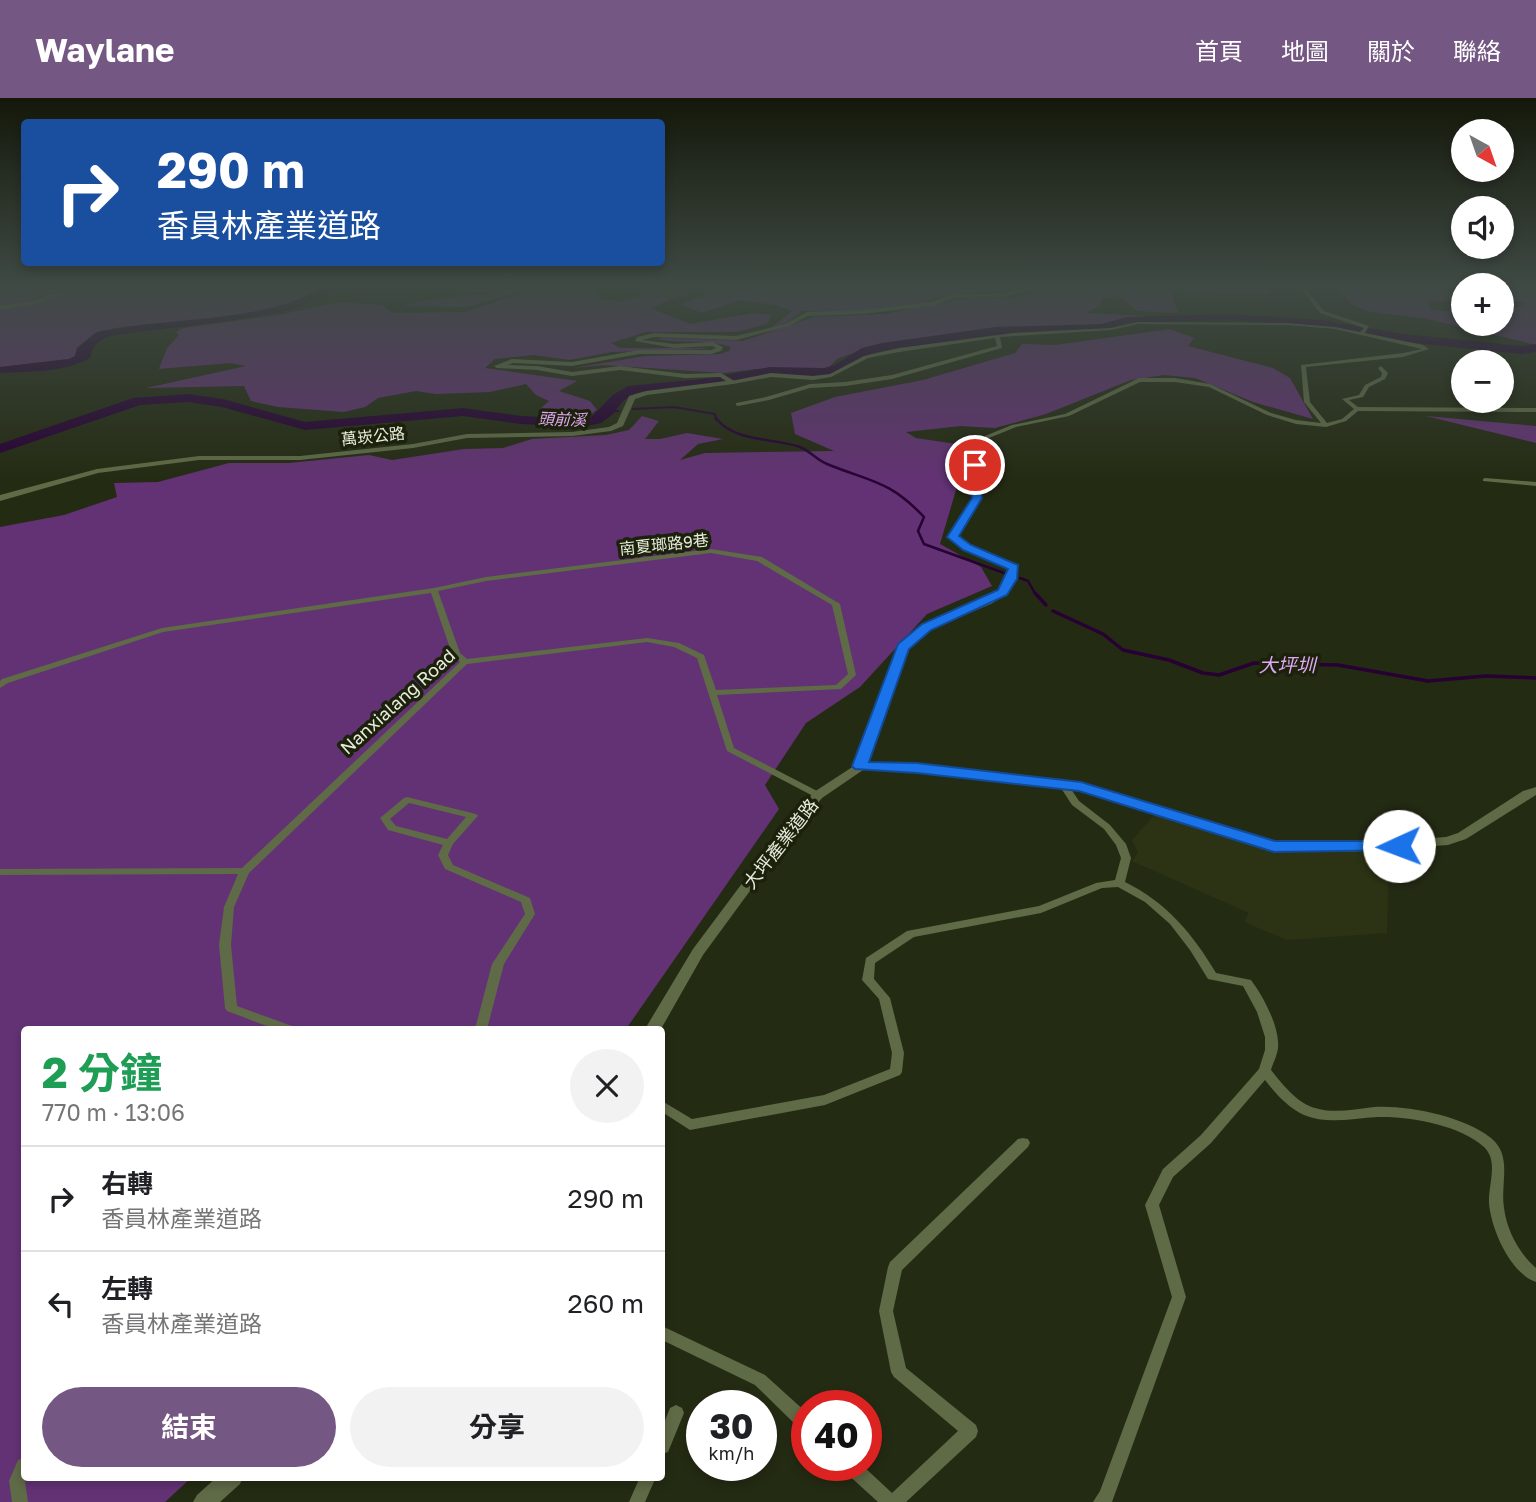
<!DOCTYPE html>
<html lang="zh-TW">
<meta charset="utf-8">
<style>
:root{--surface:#fff;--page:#f2f2f2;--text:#202124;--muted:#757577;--line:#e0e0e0;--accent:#745782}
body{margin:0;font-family:"Golos Text","Noto Sans TC",sans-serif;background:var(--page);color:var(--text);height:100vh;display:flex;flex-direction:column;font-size:26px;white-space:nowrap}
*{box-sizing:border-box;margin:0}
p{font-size:23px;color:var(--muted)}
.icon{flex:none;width:38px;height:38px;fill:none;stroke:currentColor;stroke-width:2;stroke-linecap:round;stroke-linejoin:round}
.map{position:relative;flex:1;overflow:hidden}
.side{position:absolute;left:21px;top:928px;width:644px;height:455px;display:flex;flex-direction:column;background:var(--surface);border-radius:7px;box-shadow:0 4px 10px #0003}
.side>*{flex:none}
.banner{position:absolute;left:21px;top:21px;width:644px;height:147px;border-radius:7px;box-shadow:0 4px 10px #0003;background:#1a4fa0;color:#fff;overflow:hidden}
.needle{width:46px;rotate:140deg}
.tools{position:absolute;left:1451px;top:21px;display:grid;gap:14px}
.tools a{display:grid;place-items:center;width:63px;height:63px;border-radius:50%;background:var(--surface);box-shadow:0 4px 10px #0003;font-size:35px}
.speed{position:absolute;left:686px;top:1292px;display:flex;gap:14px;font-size:35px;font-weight:700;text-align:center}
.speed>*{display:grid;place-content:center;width:91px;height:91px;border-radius:50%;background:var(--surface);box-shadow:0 4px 10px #0003;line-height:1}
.speed small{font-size:18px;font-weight:400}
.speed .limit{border:10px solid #d22;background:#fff;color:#111}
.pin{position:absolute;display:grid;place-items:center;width:60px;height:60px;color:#fff;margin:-30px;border:4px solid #fff;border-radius:50%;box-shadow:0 2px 7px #0007}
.me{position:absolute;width:77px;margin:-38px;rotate:268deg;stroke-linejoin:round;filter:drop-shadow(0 0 5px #0008)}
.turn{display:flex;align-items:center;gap:24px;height:147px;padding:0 21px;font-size:32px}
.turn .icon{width:91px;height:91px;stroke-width:2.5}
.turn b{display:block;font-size:49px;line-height:60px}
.round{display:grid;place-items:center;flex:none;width:74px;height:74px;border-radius:37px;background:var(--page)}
.summary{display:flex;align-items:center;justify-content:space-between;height:119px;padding:0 21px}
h1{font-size:42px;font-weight:700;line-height:52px;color:#1e9e55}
.button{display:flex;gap:14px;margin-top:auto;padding:14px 21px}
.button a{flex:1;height:80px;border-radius:42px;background:var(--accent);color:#fff;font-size:28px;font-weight:700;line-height:80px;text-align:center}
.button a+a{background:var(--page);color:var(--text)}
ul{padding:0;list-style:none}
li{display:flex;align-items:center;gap:21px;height:105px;padding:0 21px;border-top:2px solid var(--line)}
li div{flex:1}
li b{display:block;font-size:26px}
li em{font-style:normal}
header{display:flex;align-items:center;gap:42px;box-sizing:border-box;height:98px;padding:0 35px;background:var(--accent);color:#fff}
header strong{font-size:33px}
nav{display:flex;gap:38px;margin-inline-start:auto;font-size:24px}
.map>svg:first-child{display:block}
</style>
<header>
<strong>Waylane</strong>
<nav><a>首頁</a><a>地圖</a><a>關於</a><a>聯絡</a></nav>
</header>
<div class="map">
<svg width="1536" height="1404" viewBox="0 0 1536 1404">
<rect width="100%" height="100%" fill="#242b13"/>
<!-- built -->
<path fill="#2b3314" d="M1156,715L1253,747L1281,752H1361L1388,786L1387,835L1287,842L1244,824L1249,815L1132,763L1138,755L1132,742Z"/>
<!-- green -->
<g fill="#633274">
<path d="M0,187H73L24,206L0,209Z"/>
<path d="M85,187H326C268,227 164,218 96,234L77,250L75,258L69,261L0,269V211L33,206Z"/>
<path d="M434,187H526L538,189L466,209L402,208C433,199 463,198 495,196C474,190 454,198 434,187Z"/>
<path d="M737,187H1036L1014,192L945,197L921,206L851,213H802L785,226L771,230L792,213L775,207L740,202L702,215L680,206Z"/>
<path d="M1071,187H1268L1270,195L1265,197L1170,192L1178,215L1137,213L1123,201L1102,200L1099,208L1086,215L1147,218L1098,227L999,231L868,249L837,261L829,269L821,271H756L723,275L604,267L574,270L645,258L720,256L729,253L731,249C708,241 682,246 657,241L663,240L743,243L814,219L884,216L967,200H1013Z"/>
<path d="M1333,187L1407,188L1463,199V202L1428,203L1431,212L1463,214V226H1502V214L1528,205L1502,201V187H1499H1536V247L1427,221L1368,213L1352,207Z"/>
<path d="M590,189L599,196L600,201L622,203L657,193L670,196L694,192L650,210L690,226L753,215L772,217L767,226L737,234H646L611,245L620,250H708L706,251L612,254L570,262L533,257L495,261L485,270L577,283L559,293L590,303L597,312L587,319H547L540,311L549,303L536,297L526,286L490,294L436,296L416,293L378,300L365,309L344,314L278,309L251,303L244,288L146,290L246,268L230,265L159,271L167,250L179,237L176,234L183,230L279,217L340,204L382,207L392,215L465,214L516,197L549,190Z"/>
<path d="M1170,231L1194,240L1188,248L1273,270L1290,280L1313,321L1253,304L1195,280L1164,277L1131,282L1046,316L995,330L961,328L906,334L916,340L969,348L940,446L981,469L992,488L927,516L860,589L806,625L765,687L779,711L626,931H24V1379H192L165,1404H0V429L64,417L117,399L114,385L158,384L229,365H289L369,357L392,362L464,351L503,350L532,341L606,337L629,332L642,318L659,323L645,341H660L687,335L723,341L698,346L680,362L705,355L834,353L795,336L791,315L835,299L923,282L1015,255L1022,246L1055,247Z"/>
<path d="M1426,318L1536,328V345Z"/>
</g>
<!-- water -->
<path fill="#270134" d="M326,187H343L328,197L287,213L221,224L115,237C101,240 92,246 90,260C63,275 29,273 0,275V269L69,261L75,258L77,250L96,235C164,218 267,227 326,187Z"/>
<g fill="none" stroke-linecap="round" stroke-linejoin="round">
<!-- stream-far2 -->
<g stroke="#270134" stroke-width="2">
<path d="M633,311L674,309L715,316L716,322"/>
<path d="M607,314L619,313"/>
</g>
<!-- stream-far1 -->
<g stroke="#270134" stroke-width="2.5">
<path d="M716,320C733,344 775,340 800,349C810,353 817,362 827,366C871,384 889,382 924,419L918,433L924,446L1004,475"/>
<path d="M1020,480L1028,483L1036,497"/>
</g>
<!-- stream -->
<g stroke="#270134" stroke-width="3.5">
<path d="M1035,495L1046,507"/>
<path d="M1053,513L1103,536L1123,552L1169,562L1203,575L1219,577L1254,565L1338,567L1428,583L1486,578L1536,580"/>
</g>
<!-- river -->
<path fill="#270134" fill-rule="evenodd" d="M1231,216L1322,222L1404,236L1522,248L1536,246V254L1522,256L1404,244L1322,228L1231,222L1127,225L1101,232L996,237L882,253L870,256L843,273L825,278L770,277L701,289L636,295L623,303L612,317L601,325L582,329L521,326L463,318L305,332L222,309L188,304L140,307L0,355V346L133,300L188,296L223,301L305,324L463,310L521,318L582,321L591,319L613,297L628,288L701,281L770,269L824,270L835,267L862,250L882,245L996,229L1101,226L1127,219Z"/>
<!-- minor -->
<g fill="#5f6a46" fill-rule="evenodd">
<path d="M1298,187H1302L1324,213L1369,228L1365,235L1423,247L1429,251L1403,259L1306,269L1310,304L1327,325L1342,321L1354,311L1342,301L1359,297L1365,287L1381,279L1382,275L1378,270L1381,268L1388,275L1385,281L1369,289L1363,299L1349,302L1358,309L1536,310V314L1358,313L1346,323L1326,329L1296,326L1267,317L1209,289L1175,284H1140L1069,318L1016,329L989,340L980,353L976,382L980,400L957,439L970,448L1017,467L1018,469L1015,481L1006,497L991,506L930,531L907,550L865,668L860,671L857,670L855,668L900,547L924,527L985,502L1000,494L1007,481L1010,470L964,452L950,439L974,400L970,382L974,353L985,338L1012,327L1065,316L1139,280H1175L1210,286L1271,315L1296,322L1321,325L1304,304L1301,267L1403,255L1422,251L1335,231L1287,227L1138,226L1111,232L1000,239L1002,250L892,281L845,288L810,290L769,302L738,308L736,307V305L766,299L810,286L845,284L892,277L997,248L995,240L899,254L868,260L831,279L813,282L771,279L733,286L731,285V283L771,275L813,278L830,276L864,258L899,250L1013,235L1111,230L1138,224L1287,225L1335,229L1360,234L1364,230L1320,215Z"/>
<path d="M1485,380L1536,384V388L1483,383V381Z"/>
<path d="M711,451L762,459L840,506L856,577L841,591L717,597L734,650L821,695L823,697L821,699H815L727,653L697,560L674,549L647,544L467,566L249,775L234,809L231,847L237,908L292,928L294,931H275L227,913L225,910L219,847L224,809L238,776L0,777V771L242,770L460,564L452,556L431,495L163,534L8,585L0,590V583L2,581L162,530L434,490L486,479ZM711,455L757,463L832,507L848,576L836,587L716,592L704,557L679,545L647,540L467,561L460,555L438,493L486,483Z"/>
<path d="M1064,684L1067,685L1079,703L1110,727L1126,746L1131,760L1125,784C1166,804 1193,836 1216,875L1251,882C1263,898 1280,929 1278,950C1277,958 1273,965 1271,972C1283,987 1297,1005 1315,1010C1334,1016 1355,1011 1374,1009C1408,1007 1463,1018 1491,1040C1513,1058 1500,1085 1504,1110C1507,1133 1519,1155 1536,1170V1184C1510,1175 1491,1131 1489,1105C1488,1087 1499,1063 1484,1049C1460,1027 1409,1018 1378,1019C1353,1020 1328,1027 1304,1017C1288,1010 1275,995 1265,982L1211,1045L1173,1079L1159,1107L1186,1199L1112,1404H1093L1100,1393L1172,1199L1145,1107L1163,1071L1201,1037L1259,971L1265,952V939L1257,914L1243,888L1208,881L1190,852L1170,826L1145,804L1118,789L1102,790L1041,815L914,839L875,865L874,881L890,900L904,955L902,974L900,977L825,1007L690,1032L662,1014V1003L692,1021L824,997L890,971L892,955L879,901L862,882L866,860L907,833L1039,808L1096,785L1115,782L1121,760L1116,747L1104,731L1072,707L1059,687Z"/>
<path d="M407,699L476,716L478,718L476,720L453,746L448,757L453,767L530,800L535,816L504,866L487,931H475L492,866L525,816L521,804L445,771L438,757L443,747L388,732L380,720L404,700ZM409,705L466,719L447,741L396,728L390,721Z"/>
<path d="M1023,1040L1028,1041L1030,1045L1028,1049L902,1172L893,1213L906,1270L976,1327L978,1333L976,1339L906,1404H878L844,1373L842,1367H862L892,1395L958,1333L894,1279L891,1274L879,1213L888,1169L890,1164L1018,1041Z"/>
<path d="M662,1228L765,1277L807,1315V1334L801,1332L755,1287L662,1242Z"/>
<path d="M676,1307L682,1310L684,1315L668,1354L662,1356V1330L670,1310Z"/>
<path d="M24,1360V1379H27L25,1383L28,1404H12L9,1383L18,1362Z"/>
<path d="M640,1379H656L645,1404H629Z"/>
</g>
<!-- tertiary -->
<g fill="#5f6a46" fill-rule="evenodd">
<path d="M77,187H84L36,206L0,212V208L33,203Z"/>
<path d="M1039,187H1048L1002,199L954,200L932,208L862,216L808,218L789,228L736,242L654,239L642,242L674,246L713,244L723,249L721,253L711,256H639L572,268L513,265L508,267L537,268L572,274L620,268L685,276L721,275L736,284L733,286L647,297L635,301L623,328L611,333L572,338L467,340L413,350L300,362H199L98,375L0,403V397L97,371L199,358H300L413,346L467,336L572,334L609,329L617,325L629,298L646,293L726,283L720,279L685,280L620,272L572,278L537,272L497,270L494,268L512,261L572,264L639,252H711L716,250L712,248L674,250L635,243L637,239L654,235L736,238L785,226L807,214L862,212L931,204L953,196L1002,195Z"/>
<path d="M860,664L917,666L1081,685L1275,744L1349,746L1446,739L1458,735L1523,693L1536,689V697L1466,741L1448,747L1349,754L1274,752L1080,692L917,674L863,672L822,700L793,734L703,857L661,931H645L693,851L785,728L814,694Z"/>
<path d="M217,1379H243L240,1386L220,1404H193L197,1397Z"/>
</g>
</g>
<!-- sky -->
<linearGradient id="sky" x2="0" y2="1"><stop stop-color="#14180a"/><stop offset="0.49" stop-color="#3f4a44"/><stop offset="1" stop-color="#3f4a44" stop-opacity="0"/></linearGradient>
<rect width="1536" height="383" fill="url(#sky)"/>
<!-- route -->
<path fill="#1a73e8" stroke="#114b97" stroke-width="2" d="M975,364L980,367L978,382L982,400L959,438L971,447L1018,467L1017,481L1007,497L931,532L909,551L869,664L917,665L1081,684L1275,743H1399L1407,748L1405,752L1274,754L1079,693L917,675L855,671L852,668L898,546L922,526L998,492L1008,471L963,452L947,439L972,400L968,382L970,367Z"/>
<g text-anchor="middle" stroke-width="7" stroke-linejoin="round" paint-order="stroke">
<!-- far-water labels -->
<g font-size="16" font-style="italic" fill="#e2a9f7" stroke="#1b210a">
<text transform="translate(562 321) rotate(2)" y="6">頭前溪</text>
</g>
<!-- far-street labels -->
<g font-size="16" fill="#e6ebdc" stroke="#1b210a">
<text transform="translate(373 338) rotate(-6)" y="6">萬崁公路</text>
<text transform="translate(664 446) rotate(-6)" y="6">南夏瑯路9巷</text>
</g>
<!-- street labels -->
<g font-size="18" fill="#e6ebdc" stroke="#1b210a">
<text transform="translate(398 604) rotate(-42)" y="6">Nanxialang Road</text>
<text transform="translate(781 746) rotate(-52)" y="6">大坪產業道路</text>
</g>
<!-- water labels -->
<g font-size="19" font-style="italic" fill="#e2a9f7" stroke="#1b210a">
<text x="1287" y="574">大坪圳</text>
</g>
</g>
</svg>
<div class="tools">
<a><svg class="needle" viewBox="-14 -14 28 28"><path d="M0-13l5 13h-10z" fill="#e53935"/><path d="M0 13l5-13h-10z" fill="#757577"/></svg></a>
<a><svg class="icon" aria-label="sound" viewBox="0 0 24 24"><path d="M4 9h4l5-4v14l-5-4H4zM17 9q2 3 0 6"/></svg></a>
<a>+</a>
<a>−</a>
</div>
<div class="speed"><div>30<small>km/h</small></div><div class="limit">40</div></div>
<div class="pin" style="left:975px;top:367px;background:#d93025"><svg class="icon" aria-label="arrive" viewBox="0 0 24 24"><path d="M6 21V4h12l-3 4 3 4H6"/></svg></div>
<svg class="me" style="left:1399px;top:748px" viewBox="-20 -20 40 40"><circle r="19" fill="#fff"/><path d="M0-13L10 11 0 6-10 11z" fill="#1a73e8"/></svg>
<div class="banner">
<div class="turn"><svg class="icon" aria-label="right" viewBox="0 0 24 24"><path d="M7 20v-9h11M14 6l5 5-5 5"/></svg><div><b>290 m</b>香員林產業道路</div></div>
</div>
<section class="side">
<div class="summary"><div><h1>2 分鐘</h1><p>770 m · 13:06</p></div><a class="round"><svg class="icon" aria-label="close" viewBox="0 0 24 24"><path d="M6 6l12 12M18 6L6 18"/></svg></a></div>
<ul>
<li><svg class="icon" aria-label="right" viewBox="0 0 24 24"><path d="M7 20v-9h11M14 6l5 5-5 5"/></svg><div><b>右轉</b><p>香員林產業道路</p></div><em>290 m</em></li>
<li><svg class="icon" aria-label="left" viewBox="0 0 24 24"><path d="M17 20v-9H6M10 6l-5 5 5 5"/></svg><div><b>左轉</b><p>香員林產業道路</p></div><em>260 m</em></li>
</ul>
<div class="button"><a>結束</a><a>分享</a></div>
</section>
</div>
